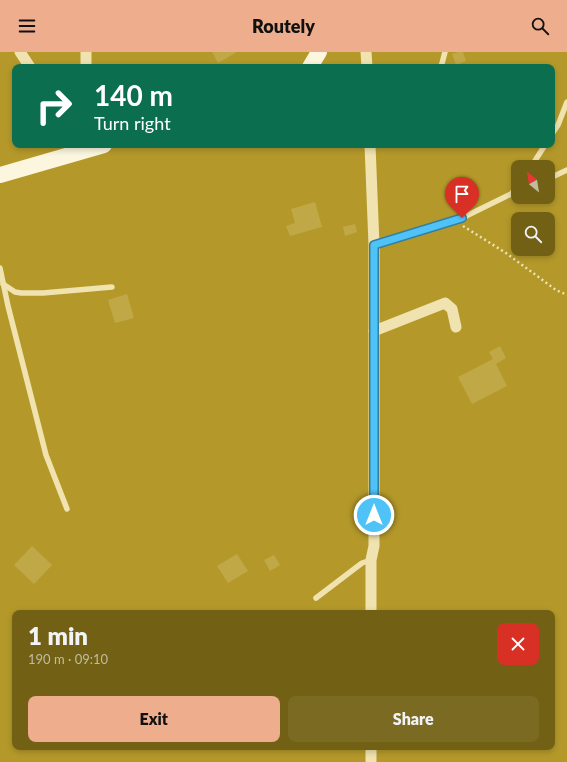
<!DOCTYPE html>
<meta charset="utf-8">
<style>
:root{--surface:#726114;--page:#7a6a22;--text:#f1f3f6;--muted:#c1bca0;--accent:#eead8d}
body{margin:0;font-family:Lato,sans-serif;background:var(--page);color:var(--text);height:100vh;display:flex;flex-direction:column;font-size:15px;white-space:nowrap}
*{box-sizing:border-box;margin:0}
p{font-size:13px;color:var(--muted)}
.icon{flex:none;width:22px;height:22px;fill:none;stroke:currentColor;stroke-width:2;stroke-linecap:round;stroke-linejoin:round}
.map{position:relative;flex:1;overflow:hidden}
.drawer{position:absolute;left:12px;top:558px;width:543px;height:140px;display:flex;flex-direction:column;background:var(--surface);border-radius:8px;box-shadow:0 2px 6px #0003}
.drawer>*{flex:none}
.top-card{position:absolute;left:12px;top:12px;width:543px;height:84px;border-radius:8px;box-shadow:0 2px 6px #0003;background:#0b6e4f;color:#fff;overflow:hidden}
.needle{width:26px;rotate:330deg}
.fabs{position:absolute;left:511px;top:108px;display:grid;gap:8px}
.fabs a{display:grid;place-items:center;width:44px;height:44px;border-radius:8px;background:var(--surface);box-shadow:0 2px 6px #0003;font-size:20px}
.pin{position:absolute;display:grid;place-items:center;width:34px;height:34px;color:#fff;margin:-41px -17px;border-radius:50% 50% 50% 0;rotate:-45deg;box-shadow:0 0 4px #0007}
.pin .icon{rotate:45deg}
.me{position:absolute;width:44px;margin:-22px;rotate:0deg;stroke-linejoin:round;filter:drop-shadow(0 0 3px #0008)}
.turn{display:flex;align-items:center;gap:14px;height:84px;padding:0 16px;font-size:18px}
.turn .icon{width:52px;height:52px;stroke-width:2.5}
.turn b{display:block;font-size:28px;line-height:34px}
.round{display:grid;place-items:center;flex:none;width:42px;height:42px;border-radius:8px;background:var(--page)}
.overview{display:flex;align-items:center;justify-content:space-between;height:68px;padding:0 16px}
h1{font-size:24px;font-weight:800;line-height:30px}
.button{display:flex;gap:8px;margin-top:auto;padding:8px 16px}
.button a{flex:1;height:46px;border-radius:8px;background:var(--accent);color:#111;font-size:16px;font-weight:800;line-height:46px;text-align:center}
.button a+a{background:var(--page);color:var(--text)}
header{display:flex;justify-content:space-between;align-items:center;height:52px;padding:0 16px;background:var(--accent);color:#111;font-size:18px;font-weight:800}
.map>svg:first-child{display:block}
</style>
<header><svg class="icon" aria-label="menu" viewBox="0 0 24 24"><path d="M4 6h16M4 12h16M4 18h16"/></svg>Routely<svg class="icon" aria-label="search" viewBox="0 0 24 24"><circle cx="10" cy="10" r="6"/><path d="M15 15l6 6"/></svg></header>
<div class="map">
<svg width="567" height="710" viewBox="0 0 567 710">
<rect width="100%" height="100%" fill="#98811a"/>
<!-- green -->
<path fill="#b4992a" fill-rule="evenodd" d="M0,0H567V710H0ZM15,15H552V93H15ZM518,115H548V145H518ZM518,167H548V197H518ZM15,561H552V695H15Z"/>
<!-- building -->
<g fill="#c0a847">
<path d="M212,0H237L218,11Z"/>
<path d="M458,0H463L466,9L456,13L452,2Z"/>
<path d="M315,150L322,175L290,184L286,174L295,171L291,157Z"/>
<path d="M355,172L357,180L345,184L343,175Z"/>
<path d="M127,242L134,266L115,271L108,248Z"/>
<path d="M500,294L506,306L496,312L507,334L472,352L458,325L493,307L489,300Z"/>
<path d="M32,494L52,513L34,532L14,513Z"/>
<path d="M237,502L248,519L228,531L217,514Z"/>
<path d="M274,503L280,513L270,519L264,508Z"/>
</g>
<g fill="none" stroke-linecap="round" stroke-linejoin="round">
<!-- path -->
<path stroke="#f0e3af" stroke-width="2.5" stroke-dasharray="2 3" stroke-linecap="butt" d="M463,174L506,201L556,238L567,243"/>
<!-- lane -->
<g stroke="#f0e3af" stroke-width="5.5">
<path d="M441,15L445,0"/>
<path d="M552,82L558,73L567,50"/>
<path d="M531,115L545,93"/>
<path d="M548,127L567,118"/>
<path d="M374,193L462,166L511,142L518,134"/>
<path d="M0,216L8,254L46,403L67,457"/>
<path d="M3,232L15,240L21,241H43L112,235"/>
<path d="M316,546L362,511L371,508"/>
</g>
<!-- street -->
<g stroke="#f0e3af" stroke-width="11">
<path d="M20,0L30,15"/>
<path d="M86,0V15"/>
<path d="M366,0L367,15"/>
<path d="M370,93L374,193V494L371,508V561"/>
<path d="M374,279L445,251L452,257L456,275"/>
<path d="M371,710V695"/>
</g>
<!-- secondary -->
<g stroke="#fbf6dd" stroke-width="16">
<path d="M310,15L319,0"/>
<path d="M0,123L104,93"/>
</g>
</g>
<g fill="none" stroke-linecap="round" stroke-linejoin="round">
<!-- route casing -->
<g stroke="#337fa1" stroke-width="10">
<path id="route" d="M374,463V193L462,166"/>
</g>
<!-- route -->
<use href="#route" stroke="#4fc3f7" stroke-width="7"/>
</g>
</svg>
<div class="fabs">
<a><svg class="needle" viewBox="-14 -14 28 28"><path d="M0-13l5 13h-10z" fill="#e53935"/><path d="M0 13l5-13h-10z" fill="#c1bca0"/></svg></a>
<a><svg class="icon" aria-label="search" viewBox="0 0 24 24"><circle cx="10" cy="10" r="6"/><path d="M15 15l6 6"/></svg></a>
</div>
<div class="pin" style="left:462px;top:166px;background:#d93025"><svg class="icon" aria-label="arrive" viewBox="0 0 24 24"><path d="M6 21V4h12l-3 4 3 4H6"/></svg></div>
<svg class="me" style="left:374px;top:463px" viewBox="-20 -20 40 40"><circle r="17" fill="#4fc3f7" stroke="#fff" stroke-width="3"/><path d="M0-11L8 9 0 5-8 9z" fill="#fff"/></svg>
<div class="top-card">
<div class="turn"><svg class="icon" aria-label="right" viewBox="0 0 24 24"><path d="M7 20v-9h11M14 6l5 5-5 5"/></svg><div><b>140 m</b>Turn right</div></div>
</div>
<section class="drawer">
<div class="overview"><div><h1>1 min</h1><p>190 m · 09:10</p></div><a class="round" style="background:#d93025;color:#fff"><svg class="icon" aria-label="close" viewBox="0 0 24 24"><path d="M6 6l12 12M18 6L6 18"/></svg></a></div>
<div class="button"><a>Exit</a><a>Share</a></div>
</section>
</div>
